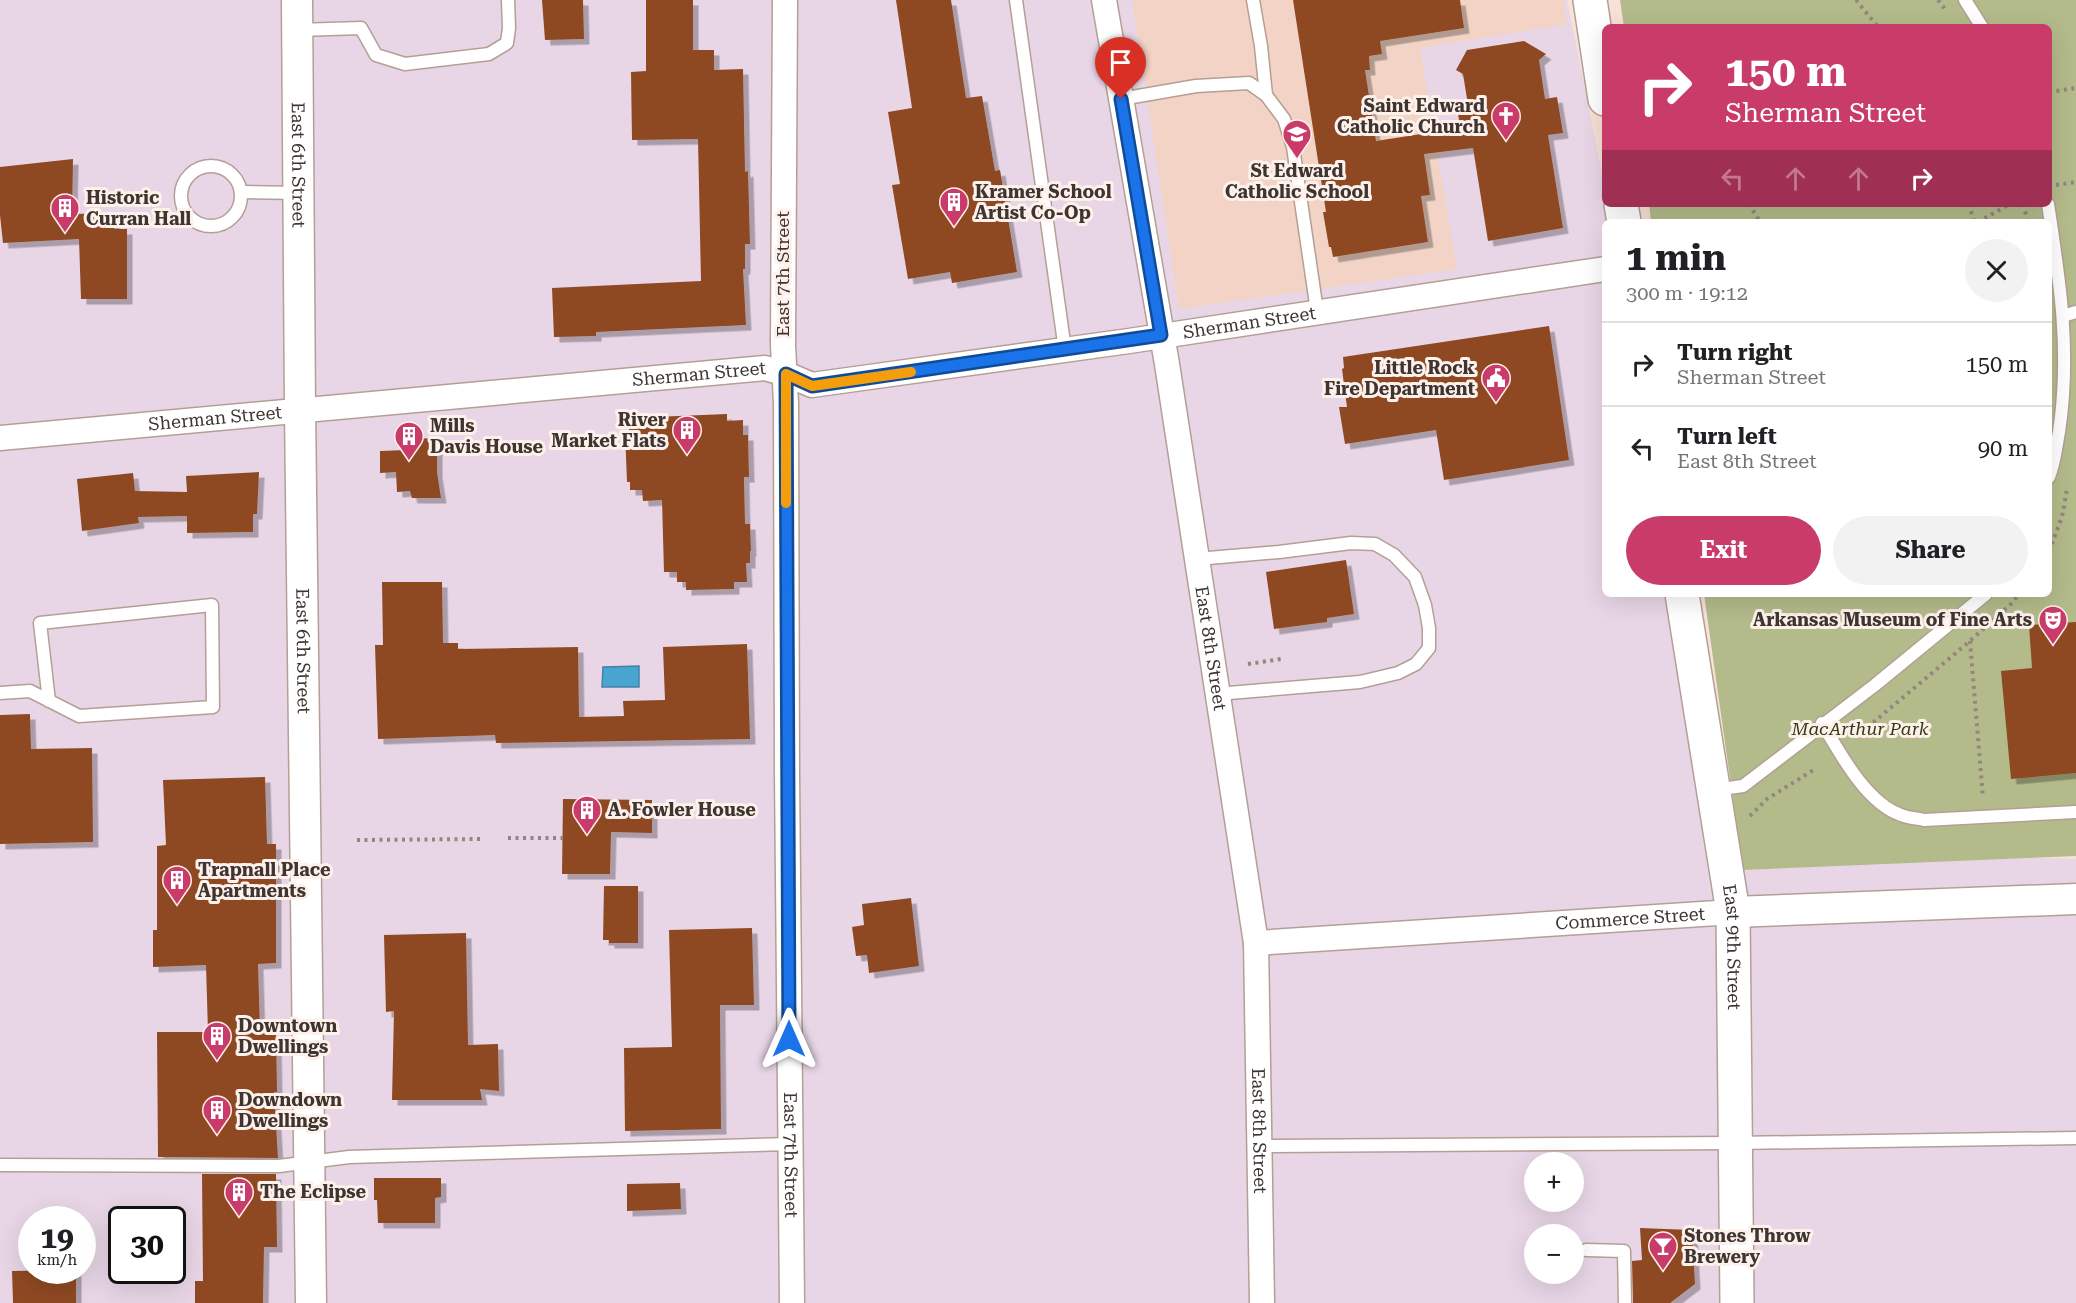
<!DOCTYPE html>
<meta charset="utf-8">
<style>
:root{--surface:#fff;--page:#f2f2f2;--text:#202124;--muted:#757577;--line:#e0e0e0;--accent:#c93b69}
body{margin:0;font-family:"Roboto Serif",serif;background:var(--page);color:var(--text);height:100vh;display:flex;flex-direction:column;font-size:22px;white-space:nowrap}
*{box-sizing:border-box;margin:0}
p{font-size:20px;color:var(--muted)}
.icon{flex:none;width:33px;height:33px;fill:none;stroke:currentColor;stroke-width:2;stroke-linecap:round;stroke-linejoin:round}
.map{position:relative;flex:1;overflow:hidden}
.drawer{position:absolute;left:1602px;top:219px;width:450px;height:378px;display:flex;flex-direction:column;background:var(--surface);border-radius:9px;box-shadow:0 6px 24px #0002}
.drawer>*{flex:none}
.guide{position:absolute;left:1602px;top:24px;width:450px;height:183px;border-radius:9px;box-shadow:0 6px 24px #0002;background:#c93b69;color:#fff;overflow:hidden}
.controls{position:absolute;left:1524px;top:1152px;display:grid;gap:12px}
.controls a{display:grid;place-items:center;width:60px;height:60px;border-radius:50%;background:var(--surface);box-shadow:0 6px 24px #0002;font-size:30px}
.speed{position:absolute;left:18px;top:1206px;display:flex;gap:12px;font-size:30px;font-weight:700;text-align:center}
.speed>*{display:grid;place-content:center;width:78px;height:78px;border-radius:50%;background:var(--surface);box-shadow:0 6px 24px #0002;line-height:1}
.speed small{font-size:15px;font-weight:400}
.speed .limit{border:3px solid #111;border-radius:9px;background:#fff;color:#111}
.pin{position:absolute;display:grid;place-items:center;width:51px;height:51px;color:#fff;margin:-62px -26px;border-radius:50% 50% 50% 0;rotate:-45deg;box-shadow:0 0 6px #0007}
.pin .icon{rotate:45deg}
.me{position:absolute;width:66px;margin:-33px;rotate:0deg;stroke-linejoin:round;filter:drop-shadow(0 0 4px #0008)}
.turn{display:flex;align-items:center;gap:21px;height:126px;padding:0 24px;font-size:27px}
.turn .icon{width:78px;height:78px;stroke-width:2.5}
.turn b{display:block;font-size:42px;line-height:51px}
.lanes{display:flex;align-items:center;height:57px;padding:0 24px;background:#0003;justify-content:center;gap:30px;direction:ltr}
.lanes .off{opacity:.35}
.round{display:grid;place-items:center;flex:none;width:63px;height:63px;border-radius:32px;background:var(--page)}
.overview{display:flex;align-items:center;justify-content:space-between;height:102px;padding:0 24px}
h1{font-size:36px;font-weight:700;line-height:45px}
.cta{display:flex;gap:12px;margin-top:auto;padding:12px 24px}
.cta a{flex:1;height:69px;border-radius:36px;background:var(--accent);color:#fff;font-size:24px;font-weight:700;line-height:69px;text-align:center}
.cta a+a{background:var(--page);color:var(--text)}
ul{padding:0;list-style:none}
li{display:flex;align-items:center;gap:18px;height:84px;padding:0 24px;border-top:2px solid var(--line)}
li div{flex:1}
li b{display:block;font-size:22px}
li em{font-style:normal}
.map>svg:first-child{display:block}
</style>
<div class="map">
<svg width="2076" height="1303" viewBox="0 0 2076 1303">
<defs>
<filter id="shadow"><feDropShadow dx="5.5" dy="5.5" stdDeviation="0" flood-color="#0004"/></filter>
</defs>
<rect width="100%" height="100%" fill="#f8e1d6"/>
<!-- commercial -->
<path fill="#e8d6e6" fill-rule="evenodd" d="M0,0H1567L1605,188V204L1612,222H1605V594H1687L1743,870L2018,857L2076,859V1303H0ZM1534,1162H1574V1202H1534ZM32,1220H82V1270H32ZM122,1220H172V1270H122ZM1534,1234H1574V1274H1534Z"/>
<!-- built -->
<path fill="#f2d3c5" d="M1132,0H1563L1567,24L1420,48L1457,269L1179,309Z"/>
<!-- green -->
<path fill="#b3bb8b" d="M1620,0H2076V856L1743,870L1704,594H2049V222H1651L1649,204H2049V27H1624Z"/>
<!-- water -->
<path fill="#4aa4d0" stroke="#4683a0" stroke-width="1.5" d="M639,666V687H602L603,667Z"/>
<!-- building -->
<g fill="#8e4823" filter="url(#shadow)">
<path d="M542,0H583L584,39L545,40Z"/>
<path d="M646,0H693V50H714V70L743,69L745,172L748,171L750,244H745V269H743L746,325L596,332V336L554,337L552,288L701,281L698,139L632,140L631,72L646,71Z"/>
<path d="M896,0H951L966,98L982,96L995,171L1000,170L1017,272L952,283L950,272L908,279L892,185L900,184L888,112L912,108Z"/>
<path d="M1293,0H1460L1464,28L1380,41L1382,54L1369,56L1370,70H1365L1376,141L1460,128L1458,113L1469,111L1463,74L1456,70L1467,50L1524,41L1546,54L1539,60L1545,99L1557,97L1563,133L1548,135L1563,228L1488,241L1473,148L1424,154L1430,195L1421,196L1428,242L1333,257L1331,247H1329L1323,212H1326Z"/>
<path d="M73,159L72,214L115,213L114,229H127V299H81L79,239L3,243L0,215V167Z"/>
<path d="M1549,326L1569,460L1444,480L1436,430L1345,444L1339,407H1347L1342,369L1344,368L1343,357Z"/>
<path d="M727,414V421L743,420V435H748L749,477H744L745,524H750L751,551H750V563H746L747,582H734V589L686,590V582H677V572H664L662,500L643,501L642,490H630V482H627L625,432H629V418Z"/>
<path d="M437,438V472L441,498H412L410,491L397,492L396,472L380,473V451L406,450V439Z"/>
<path d="M259,472L257,514H253V532L187,533V516L138,517L139,523L82,531L77,479L133,473L135,491L187,492L186,476Z"/>
<path d="M1346,560L1354,614L1327,618V622L1274,629L1266,572Z"/>
<path d="M382,582H442L443,643H458V649L578,647L579,717L624,716L623,701L665,700L663,647L747,644L750,739L496,743L495,735L378,739L375,645H383Z"/>
<path d="M2076,622V773L2011,779L2001,671L2032,668L2029,625Z"/>
<path d="M30,714L31,749L92,748L93,842L0,844V715Z"/>
<path d="M265,777L267,844H276V963L258,964L260,1031H276L277,1092H274L278,1158L158,1157L157,1032H208L206,965L153,967V930H157V846L166,845L163,780Z"/>
<path d="M563,799L652,800V833L611,832L610,874H562Z"/>
<path d="M604,886H638V943H609V940H603Z"/>
<path d="M911,898L919,966L869,973L867,955L856,956L852,927L864,925L862,904Z"/>
<path d="M752,928L754,1005H720L721,1129L625,1131L624,1048L672,1047L669,930Z"/>
<path d="M466,933L468,1045L498,1044L499,1091L480,1089L482,1100H392L394,1011L386,1012L384,935Z"/>
<path d="M202,1174H276L277,1247H264L263,1303H195V1281H203Z"/>
<path d="M374,1178H441V1197L435,1198V1223H378L377,1200H374Z"/>
<path d="M680,1183L681,1209L627,1211V1184Z"/>
<path d="M1640,1228L1692,1230L1695,1284L1670,1303H1633L1632,1261L1642,1260Z"/>
<path d="M71,1270L76,1271V1303H13L12,1271Z"/>
</g>
<g fill="none" stroke-linecap="round" stroke-linejoin="round">
<!-- service casing -->
<g stroke="#b49f95" stroke-width="15">
<g id="service">
<path d="M1016,0L1065,350"/>
<path d="M1253,0L1261,46L1266,95"/>
<path d="M1965,0L1982,27"/>
<path d="M298,30L361,28L376,55L405,64L489,54L507,43L509,28L508,0"/>
<path d="M1121,99L1196,86L1249,83L1266,95L1284,119L1293,147L1317,311"/>
<circle cx="211" cy="196" r="30"/>
<path d="M241,192L299,193"/>
<path d="M2048,204C2060,282 2071,353 2059,432C2056,448 2055,462 2049,477"/>
<path d="M2063,316L2076,312"/>
<path d="M1197,559L1279,552L1351,543L1375,544L1394,555L1415,577L1425,605L1429,628V648L1416,664L1398,673L1360,682L1217,694"/>
<path d="M0,693L30,691L79,716L213,707L212,605L40,623L49,701"/>
<path d="M1822,723C1840,753 1866,803 1901,815C1908,818 1916,818 1924,820L2076,812"/>
<path d="M1714,790L1743,786L1875,685L1986,594"/>
<path d="M1259,1146L1736,1143L2076,1138"/>
<path d="M0,1165L279,1166L349,1157L790,1144"/>
<path d="M1586,1250L1624,1251L1625,1303"/>
</g>
</g>
<!-- minor casing -->
<g stroke="#b49f95" stroke-width="27">
<g id="minor">
<path id="s1" d="M785,0L783,345L786,403L787,773L792,1303"/>
<path id="s2" d="M1104,0L1167,364L1256,943L1262,1303"/>
<path id="s3" d="M0,438L765,368L786,374L812,385L1129,341L1605,269"/>
<path id="s4" d="M1256,943L1733,912"/>
</g>
</g>
<!-- tertiary casing -->
<g stroke="#b49f95" stroke-width="33">
<g id="tertiary">
<path id="s5" d="M297,0L300,409L311,1303"/>
<path d="M1733,912L2076,899"/>
</g>
</g>
<!-- secondary casing -->
<g stroke="#b49f95" stroke-width="36">
<g id="secondary">
<path d="M1590,0L1605,99"/>
<path d="M1621,204L1624,222"/>
<path id="s6" d="M1682,594L1733,912L1737,1303"/>
</g>
</g>
<!-- path -->
<g stroke="#94857d" stroke-width="4" stroke-dasharray="3 4.5" stroke-linecap="butt">
<path d="M1856,0L1878,27"/>
<path d="M1938,0L1945,9"/>
<path d="M2049,92L2076,88"/>
<path d="M2056,185L2076,182"/>
<path d="M1749,204L1760,222"/>
<path d="M1969,204L1974,222"/>
<path d="M2024,204L2027,222"/>
<path d="M1978,222L2010,204"/>
<path d="M2049,551L2062,517L2067,489"/>
<path d="M1970,641L1983,798"/>
<path d="M1248,664L1281,659"/>
<path d="M1856,737L1970,641L2012,603L2019,594"/>
<path d="M1750,816L1767,799L1815,769"/>
<path d="M508,838H563"/>
<path d="M357,840L483,839"/>
</g>
<!-- service -->
<use href="#service" stroke="#fff" stroke-width="12"/>
<!-- minor -->
<use href="#minor" stroke="#fff" stroke-width="24"/>
<!-- tertiary -->
<use href="#tertiary" stroke="#fff" stroke-width="30"/>
<!-- secondary -->
<use href="#secondary" stroke="#fff" stroke-width="33"/>
</g>
<g fill="none" stroke-linecap="round" stroke-linejoin="round">
<!-- route casing -->
<g stroke="#114b97" stroke-width="15">
<path id="route" d="M789,1039L786,374L812,386L1161,335L1121,99"/>
</g>
<!-- route -->
<use href="#route" stroke="#1a73e8" stroke-width="10"/>
<!-- slow -->
<path stroke="#f59e0b" stroke-width="10" d="M786,503V374L812,386L911,372"/>
</g>
<!-- icons -->
<defs>
<g id="church-pin" transform="scale(1.5)"><path d="M0 17L-7.5 6A9.5 9.5 0 1 1 7.5 6Z" fill="#c93b69" stroke="#fef0ea"/><path d="M-1.2-6h2.4v3.5h3.3v2.4h-3.3V6h-2.4V-.1h-3.3v-2.4h3.3Z" fill="#fff"/></g>
<g id="school-pin" transform="scale(1.5)"><path d="M0 17L-7.5 6A9.5 9.5 0 1 1 7.5 6Z" fill="#c93b69" stroke="#fef0ea"/><path d="M0-5L7-2L0 1L-7-2ZM-4 1L0 2.5L4 1V4Q0 6-4 4Z" fill="#fff"/></g>
<g id="building-pin" transform="scale(1.5)"><path d="M0 17L-7.5 6A9.5 9.5 0 1 1 7.5 6Z" fill="#c93b69" stroke="#fef0ea"/><path d="M-4-6H4V6H1V3H-1V6H-4ZM-2.5-4.3h1.7v1.8h-1.7ZM.8-4.3h1.7v1.8H.8ZM-2.5-1h1.7V.8h-1.7ZM.8-1h1.7V.8H.8Z" fill="#fff"/></g>
<g id="civic-pin" transform="scale(1.5)"><path d="M0 17L-7.5 6A9.5 9.5 0 1 1 7.5 6Z" fill="#c93b69" stroke="#fef0ea"/><path d="M-.6-6.5H3V-4.5H.6V-3L4-1V1h2V6H-6V1h2V-1L-.6-3ZM-1.2 2.5V6h2.4V2.5Z" fill="#fff"/></g>
<g id="theatre-pin" transform="scale(1.5)"><path d="M0 17L-7.5 6A9.5 9.5 0 1 1 7.5 6Z" fill="#c93b69" stroke="#fef0ea"/><path d="M-5-5.5Q0-4 5-5.5V0Q5 5 0 6Q-5 5-5 0ZM-3.3-2.5H-1v1.5H-3.3ZM1-2.5H3.3v1.5H1ZM-2.8 1Q0 5.5 2.8 1Z" fill="#fff"/></g>
<g id="bar-pin" transform="scale(1.5)"><path d="M0 17L-7.5 6A9.5 9.5 0 1 1 7.5 6Z" fill="#c93b69" stroke="#fef0ea"/><path d="M-6-5H6L.8 .8V4.5H3.5V6h-7V4.5H-.8V.8Z" fill="#fff"/></g>
</defs>
<g fill-rule="evenodd">
<use href="#church-pin" x="1506" y="116"/>
<use href="#school-pin" x="1297" y="134"/>
<use href="#building-pin" x="954" y="202"/>
<use href="#building-pin" x="65" y="208"/>
<use href="#civic-pin" x="1496" y="378"/>
<use href="#building-pin" x="687" y="430"/>
<use href="#building-pin" x="409" y="436"/>
<use href="#theatre-pin" x="2053" y="620"/>
<use href="#building-pin" x="587" y="810"/>
<use href="#building-pin" x="177" y="880"/>
<use href="#building-pin" x="217" y="1036"/>
<use href="#building-pin" x="217" y="1110"/>
<use href="#building-pin" x="239" y="1192"/>
<use href="#bar-pin" x="1663" y="1246"/>
</g>
<g text-anchor="middle" stroke-width="6" stroke-linejoin="round" paint-order="stroke">
<!-- poi labels -->
<g font-size="18" font-weight="bold" fill="#3e3531" stroke="#fef0ea" text-anchor="start">
<text x="1485" y="112" text-anchor="end">Saint Edward<tspan x="1485" dy="21">Catholic Church</tspan></text>
<text x="1297" y="177" text-anchor="middle">St Edward<tspan x="1297" dy="21">Catholic School</tspan></text>
<text x="975" y="198">Kramer School<tspan x="975" dy="21">Artist Co-Op</tspan></text>
<text x="86" y="204">Historic<tspan x="86" dy="21">Curran Hall</tspan></text>
<text x="1475" y="374" text-anchor="end">Little Rock<tspan x="1475" dy="21">Fire Department</tspan></text>
<text x="666" y="426" text-anchor="end">River<tspan x="666" dy="21">Market Flats</tspan></text>
<text x="430" y="432">Mills<tspan x="430" dy="21">Davis House</tspan></text>
<text x="2032" y="626" text-anchor="end">Arkansas Museum of Fine Arts</text>
<text x="608" y="816">A. Fowler House</text>
<text x="198" y="876">Trapnall Place<tspan x="198" dy="21">Apartments</tspan></text>
<text x="238" y="1032">Downtown<tspan x="238" dy="21">Dwellings</tspan></text>
<text x="238" y="1106">Downdown<tspan x="238" dy="21">Dwellings</tspan></text>
<text x="260" y="1198">The Eclipse</text>
<text x="1684" y="1242">Stones Throw<tspan x="1684" dy="21">Brewery</tspan></text>
</g>
<!-- street labels -->
<g font-size="18" fill="#3e3531" stroke="#fef0ea">
<text dy="6" stroke="none"><textPath href="#s5" startOffset="165">East 6th Street</textPath></text>
<text transform="translate(783 274) rotate(-90)" y="6">East 7th Street</text>
<text dy="6" stroke="none"><textPath href="#s3" startOffset="1260">Sherman Street</textPath></text>
<text dy="6" stroke="none"><textPath href="#s3" startOffset="702">Sherman Street</textPath></text>
<text dy="6" stroke="none"><textPath href="#s3" startOffset="216">Sherman Street</textPath></text>
<text dy="6" stroke="none"><textPath href="#s2" startOffset="657">East 8th Street</textPath></text>
<text dy="6" stroke="none"><textPath href="#s5" startOffset="651">East 6th Street</textPath></text>
<text dy="6" stroke="none"><textPath href="#s4" startOffset="375">Commerce Street</textPath></text>
<text dy="6" stroke="none"><textPath href="#s6" startOffset="357">East 9th Street</textPath></text>
<text dy="6" stroke="none"><textPath href="#s2" startOffset="1143">East 8th Street</textPath></text>
<text dy="6" stroke="none"><textPath href="#s1" startOffset="1155">East 7th Street</textPath></text>
</g>
<!-- park labels -->
<g font-size="18" font-style="italic" fill="#343916" stroke="#fef0ea">
<text x="1860" y="735">MacArthur Park</text>
</g>
</g>
</svg>
<div class="controls">
<a>+</a>
<a>−</a>
</div>
<div class="speed"><div>19<small>km/h</small></div><div class="limit">30</div></div>
<div class="pin" style="left:1121px;top:99px;background:#d93025"><svg class="icon" aria-label="arrive" viewBox="0 0 24 24"><path d="M6 21V4h12l-3 4 3 4H6"/></svg></div>
<svg class="me" style="left:789px;top:1039px" viewBox="-20 -20 40 40"><path d="M0-17L14 15 0 8-14 15z" fill="#1a73e8" stroke="#fff" stroke-width="4"/></svg>
<div class="guide">
<div class="turn"><svg class="icon" aria-label="right" viewBox="0 0 24 24"><path d="M7 20v-9h11M14 6l5 5-5 5"/></svg><div><b>150 m</b>Sherman Street</div></div>
<div class="lanes"><svg class="icon off" aria-label="left" viewBox="0 0 24 24"><path d="M17 20v-9H6M10 6l-5 5 5 5"/></svg><svg class="icon off" aria-label="ahead" viewBox="0 0 24 24"><path d="M12 20V5M6 11l6-6 6 6"/></svg><svg class="icon off" aria-label="ahead" viewBox="0 0 24 24"><path d="M12 20V5M6 11l6-6 6 6"/></svg><svg class="icon" aria-label="right" viewBox="0 0 24 24"><path d="M7 20v-9h11M14 6l5 5-5 5"/></svg></div>
</div>
<section class="drawer">
<div class="overview"><div><h1>1 min</h1><p>300 m · 19:12</p></div><a class="round"><svg class="icon" aria-label="close" viewBox="0 0 24 24"><path d="M6 6l12 12M18 6L6 18"/></svg></a></div>
<ul>
<li><svg class="icon" aria-label="right" viewBox="0 0 24 24"><path d="M7 20v-9h11M14 6l5 5-5 5"/></svg><div><b>Turn right</b><p>Sherman Street</p></div><em>150 m</em></li>
<li><svg class="icon" aria-label="left" viewBox="0 0 24 24"><path d="M17 20v-9H6M10 6l-5 5 5 5"/></svg><div><b>Turn left</b><p>East 8th Street</p></div><em>90 m</em></li>
</ul>
<div class="cta"><a>Exit</a><a>Share</a></div>
</section>
</div>
